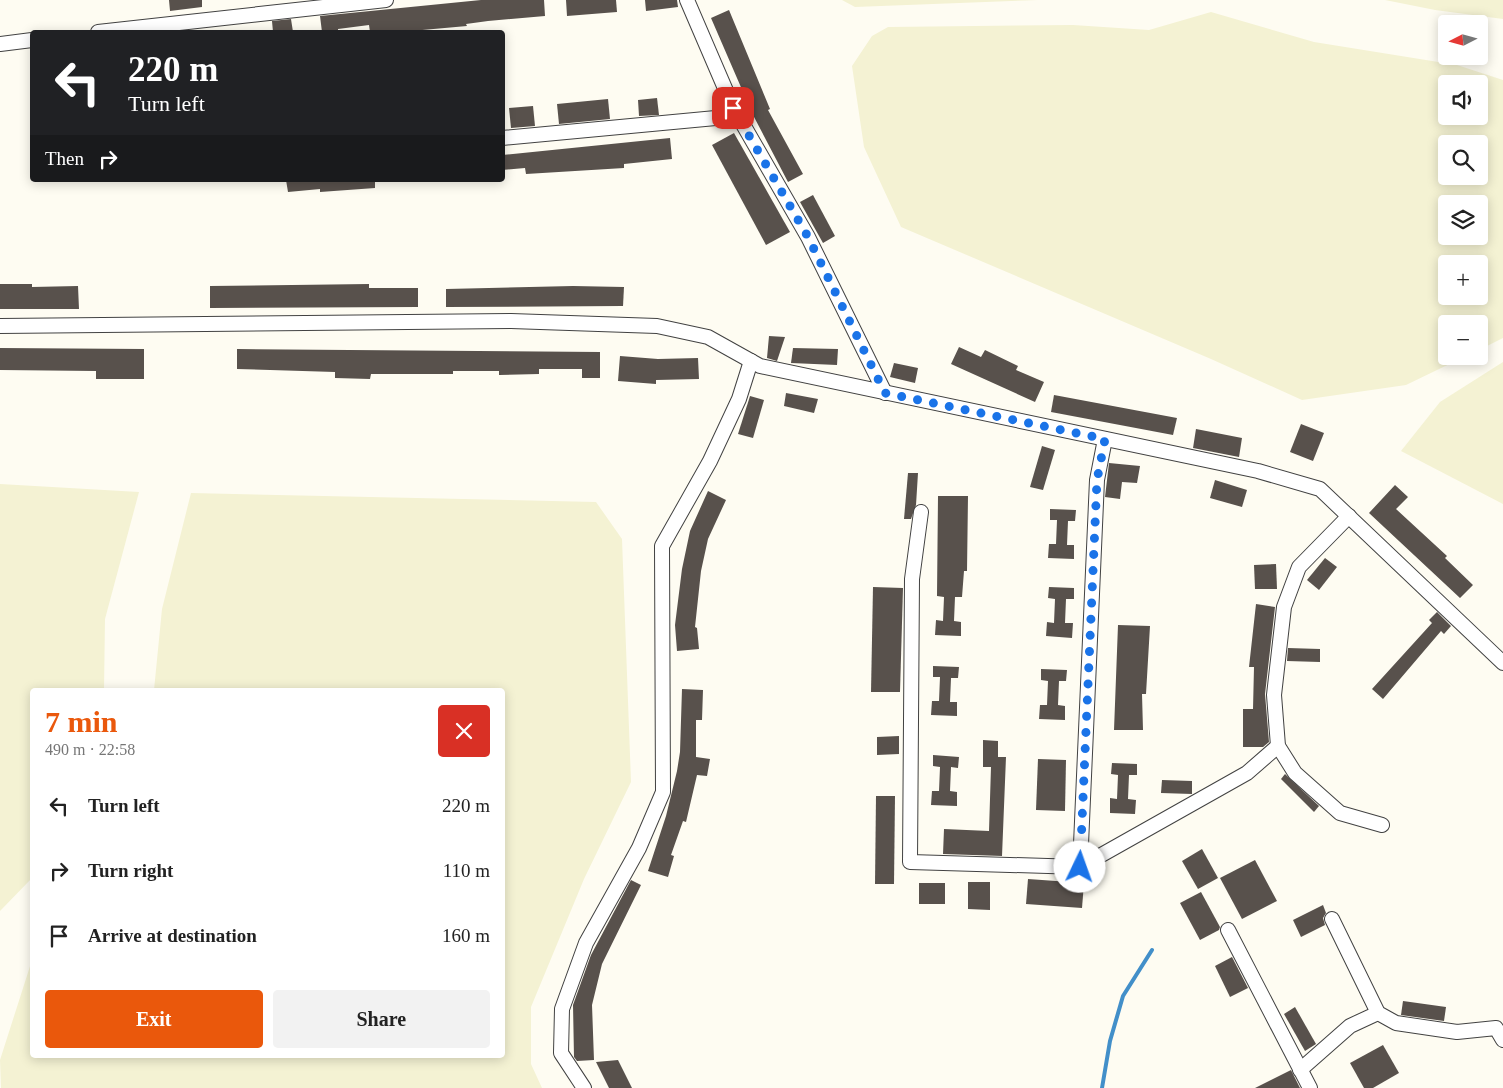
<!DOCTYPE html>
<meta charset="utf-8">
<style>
:root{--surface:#fff;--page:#f2f2f2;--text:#222;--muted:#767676;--accent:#ea580c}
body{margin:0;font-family:Georgia,serif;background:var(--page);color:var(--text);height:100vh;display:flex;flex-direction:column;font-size:19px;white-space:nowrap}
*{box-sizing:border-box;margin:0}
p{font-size:16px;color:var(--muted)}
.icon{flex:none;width:28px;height:28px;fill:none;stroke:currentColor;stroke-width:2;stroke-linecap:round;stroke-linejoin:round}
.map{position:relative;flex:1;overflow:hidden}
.sheet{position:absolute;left:30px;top:688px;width:475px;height:370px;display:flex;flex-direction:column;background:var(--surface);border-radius:5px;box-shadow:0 2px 12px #0003}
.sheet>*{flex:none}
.banner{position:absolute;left:30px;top:30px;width:475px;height:152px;border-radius:5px;box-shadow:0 2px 12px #0003;background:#202124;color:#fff;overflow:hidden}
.needle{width:32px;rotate:264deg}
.fabs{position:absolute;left:1438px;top:15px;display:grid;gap:10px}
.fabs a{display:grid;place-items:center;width:50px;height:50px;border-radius:5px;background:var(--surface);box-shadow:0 2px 12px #0003;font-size:25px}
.pin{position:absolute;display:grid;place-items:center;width:42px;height:42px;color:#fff;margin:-21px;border-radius:10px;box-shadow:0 2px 8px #0006}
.me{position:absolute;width:55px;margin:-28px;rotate:3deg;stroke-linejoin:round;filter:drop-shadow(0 0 4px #0008)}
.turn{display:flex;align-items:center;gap:18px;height:105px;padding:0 15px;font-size:22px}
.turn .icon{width:65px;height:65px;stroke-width:2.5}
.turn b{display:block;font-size:35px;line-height:42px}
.then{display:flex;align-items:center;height:48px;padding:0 15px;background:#0003;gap:10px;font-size:19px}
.round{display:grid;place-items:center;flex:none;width:52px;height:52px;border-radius:5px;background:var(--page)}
.headline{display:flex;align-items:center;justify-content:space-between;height:85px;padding:0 15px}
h1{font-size:30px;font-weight:700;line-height:38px;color:var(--accent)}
.primary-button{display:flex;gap:10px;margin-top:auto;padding:10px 15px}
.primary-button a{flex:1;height:58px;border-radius:5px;background:var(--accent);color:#fff;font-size:20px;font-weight:700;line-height:58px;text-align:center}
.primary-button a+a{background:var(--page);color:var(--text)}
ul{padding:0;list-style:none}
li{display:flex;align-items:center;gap:15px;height:65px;padding:0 15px}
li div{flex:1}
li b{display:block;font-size:19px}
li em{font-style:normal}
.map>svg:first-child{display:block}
</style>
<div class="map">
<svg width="1503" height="1088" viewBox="0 0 1503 1088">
<rect width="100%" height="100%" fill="#fefcf2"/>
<!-- farmland -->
<g fill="#f4f2d3" fill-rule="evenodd">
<path d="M842,0H1038L855,7Z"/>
<path d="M1385,0H1503V19L1435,10Z"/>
<path d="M1211,12L1314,42L1457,65L1503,80V338L1479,350V324H1446V356H1466L1406,385L1302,400L1211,359L901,227L864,147L852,66L872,36L888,27L1073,25L1149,30ZM1446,84H1479V116H1446ZM1446,144H1479V176H1446ZM1446,204H1479V236H1446ZM1446,264H1479V296H1446Z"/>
<path d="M1503,362V504L1401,451L1440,402Z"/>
<path d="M0,484L139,492L105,619L104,690H32V878L0,911Z"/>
<path d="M191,493L596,502L622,539L631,782L584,879L531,1007V1064L542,1088H1L0,1060L32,960V1055H502V690H154L162,609Z"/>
</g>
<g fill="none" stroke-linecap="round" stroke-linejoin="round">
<!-- stream -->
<path stroke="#428fc9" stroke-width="4" d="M1102,1088L1110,1041L1123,996L1152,950"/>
</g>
<!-- building -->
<g fill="#58514c">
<path d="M169,0H202V7L170,11Z"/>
<path d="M481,0H544L545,16L488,21L466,24L467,26L400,32H370L369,25L338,29V32H322L320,16Z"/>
<path d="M566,0H616L617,12L567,16Z"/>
<path d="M645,0H677L678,7L646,11Z"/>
<path d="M729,10L770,109L768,110L803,174L788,182L753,115L711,18Z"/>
<path d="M291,19L293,32H273L272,21Z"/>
<path d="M657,98L659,115L639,116L638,100Z"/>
<path d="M608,99L610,119L559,124L557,104Z"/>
<path d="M533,106L535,126L511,128L509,108Z"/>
<path d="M734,133L790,232L766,245L712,145Z"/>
<path d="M670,138L672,159L624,164V168L526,174L525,168L502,170V155Z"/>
<path d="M286,180H375V188L320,192V189L288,192Z"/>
<path d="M813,195L835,236L823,243L800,202Z"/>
<path d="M0,284H32V287L78,286L79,309H0Z"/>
<path d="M369,284V288H418V307L210,308V286Z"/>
<path d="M573,286L624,287L623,306L446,307V289Z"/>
<path d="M769,336L785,337L777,361L767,358Z"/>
<path d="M959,347L981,357L985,350L1018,366L1016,370L1044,382L1035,402L951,364Z"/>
<path d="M0,348L144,349V379H96V371L0,370Z"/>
<path d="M793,348L838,349L837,365L791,363Z"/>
<path d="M237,349L600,352V378H582V369H539V374L499,375V371H453V374H371L370,379L335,378V372L237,369Z"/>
<path d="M620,356L658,359L698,358L699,379L656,380V384L618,381Z"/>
<path d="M894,363L918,368L915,383L890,377Z"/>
<path d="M786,393L818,399L814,413L784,406Z"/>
<path d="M1054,395L1177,418L1173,435L1051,412Z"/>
<path d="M750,396L764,400L753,438L738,434Z"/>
<path d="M1301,424L1324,433L1313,461L1290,452Z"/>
<path d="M1196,429L1242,438L1239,457L1193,448Z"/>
<path d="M1042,446L1055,450L1043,490L1030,487Z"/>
<path d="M1109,463L1140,466L1137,483L1122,482L1120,499L1105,497Z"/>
<path d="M908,473H918L916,505L911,519H904Z"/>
<path d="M1215,480L1247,490L1242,507L1210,498Z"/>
<path d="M1395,485L1408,497L1396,509L1447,556L1445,558L1473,585L1460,598L1369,513Z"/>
<path d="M708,491L726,500L708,539L701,571L695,627L697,628L699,649L677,651L675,625L682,569L690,531Z"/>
<path d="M938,496H968L967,571H964L962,597H955L954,621L961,622V636L935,635L936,620L943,621L944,597L937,596Z"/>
<path d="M1050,509L1076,510L1075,521H1068L1067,545H1074V559L1048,558L1049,544H1056L1057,520H1050Z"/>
<path d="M1325,558L1337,567L1319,590L1307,580Z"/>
<path d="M1276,564L1277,589H1255L1254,565Z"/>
<path d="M873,587L903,588L900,692H871Z"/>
<path d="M1049,587L1074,588V599H1066L1065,623H1073L1072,638L1046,636L1047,622L1054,623L1055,599L1048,598Z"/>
<path d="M1256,604L1275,607L1265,694L1269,742L1263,747H1243V709H1253L1254,667H1249Z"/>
<path d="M1437,612L1451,626L1444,634L1441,631L1383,699L1372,689L1432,623L1429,620Z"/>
<path d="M1118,625L1150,626L1146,694H1142L1143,730H1114Z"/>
<path d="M1288,648L1320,649V662L1287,661Z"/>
<path d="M933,666L959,667L958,678H951L950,702H957V716L931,715L932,701H939L940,677H933Z"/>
<path d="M1041,669L1067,670L1066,681H1059L1058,705L1065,706V720L1039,719L1040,705H1047L1048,681L1041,680Z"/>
<path d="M682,689L703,690L702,720H696V757L710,759L707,776L697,775L686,822L683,821L671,855L674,856L668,877L648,871L666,816L677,771L680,752Z"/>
<path d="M899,736V754L877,755V737Z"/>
<path d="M983,740L998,741V757H1006L1002,856L943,854L944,829L989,831L991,767H983Z"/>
<path d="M933,755L959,757L958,768L951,767L950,791L957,792V806L931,805L932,791H939L940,767L933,766Z"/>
<path d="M1038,759L1066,760L1065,811L1036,810Z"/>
<path d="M1112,763L1137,764V775H1129L1128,799L1136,800L1135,814L1110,813V798L1117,799L1118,775L1111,774Z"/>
<path d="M1285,774L1319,806L1314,812L1281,779Z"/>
<path d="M1162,780L1192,781V794L1161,793Z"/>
<path d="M876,796H895L894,884H875Z"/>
<path d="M1202,849L1218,878L1198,889L1182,861Z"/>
<path d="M1255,860L1277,901L1242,919L1220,878Z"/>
<path d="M1028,879L1084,883L1082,908L1026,904Z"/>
<path d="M631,880L641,885L602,964L592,1005L594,1060L577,1061L574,1057L573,1005L591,955Z"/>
<path d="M968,882H990V910L968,909Z"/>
<rect x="919" y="883" width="26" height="21"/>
<path d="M1201,892L1220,927L1219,930L1200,940L1180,903Z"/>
<path d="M1323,905L1326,913L1323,918L1325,925L1301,937L1293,920Z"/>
<path d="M1232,957L1248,988L1230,997L1215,966Z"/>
<path d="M1403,1001L1446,1007L1444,1021L1401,1015Z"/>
<path d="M1295,1007L1316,1044L1305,1051L1284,1014Z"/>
<path d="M1383,1045L1399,1073L1373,1088H1364L1350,1063Z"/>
<path d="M618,1060L632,1088H609L596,1062Z"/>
<path d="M1291,1070L1300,1088H1255Z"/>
</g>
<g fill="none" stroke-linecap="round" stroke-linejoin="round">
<!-- minor casing -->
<g stroke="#424242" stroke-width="16">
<g id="minor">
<path d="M687,0L733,107L808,237L885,393"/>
<path d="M98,32L386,0"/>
<path d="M0,44L32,40"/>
<path d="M502,138L737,116"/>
<path d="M0,326L511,321L657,326L708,337L760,366L1258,471L1320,489L1503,663"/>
<path d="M921,512L912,579L910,862L1080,867L1247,773L1278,746"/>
<path d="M1349,516L1299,567L1284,607L1274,695L1278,746L1295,773L1340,813L1382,825"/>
<path d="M1080,867L1097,480L1105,439"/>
<path d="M1332,919L1378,1013L1396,1023L1457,1032L1496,1028L1503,1040"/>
<path d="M1228,930L1310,1088"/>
<path d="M1300,1070L1350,1026L1378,1013"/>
<path d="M584,1088L561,1053L562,1009L586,943L639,848L663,792L662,546L710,461L739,399L751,361"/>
</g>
</g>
<!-- minor -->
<use href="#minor" stroke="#fff" stroke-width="14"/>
</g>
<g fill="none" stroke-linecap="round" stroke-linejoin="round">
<!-- route -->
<path stroke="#1a73e8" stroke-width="9" stroke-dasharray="0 16.2" d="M733,108L808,237L885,393L1105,439L1097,480L1080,867"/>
</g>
</svg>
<div class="fabs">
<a><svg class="needle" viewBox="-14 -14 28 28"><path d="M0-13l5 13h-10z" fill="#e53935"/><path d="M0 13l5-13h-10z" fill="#767676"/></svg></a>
<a><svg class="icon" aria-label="sound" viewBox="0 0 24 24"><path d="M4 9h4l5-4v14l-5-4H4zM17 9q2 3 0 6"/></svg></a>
<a><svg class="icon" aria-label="search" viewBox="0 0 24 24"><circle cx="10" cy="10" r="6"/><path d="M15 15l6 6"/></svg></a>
<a><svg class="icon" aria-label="layers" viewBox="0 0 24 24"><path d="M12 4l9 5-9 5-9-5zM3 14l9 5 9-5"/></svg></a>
<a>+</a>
<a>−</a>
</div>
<div class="pin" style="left:733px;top:108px;background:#d93025"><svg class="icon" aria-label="arrive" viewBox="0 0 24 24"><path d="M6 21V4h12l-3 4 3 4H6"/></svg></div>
<svg class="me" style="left:1080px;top:867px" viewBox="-20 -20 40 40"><circle r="19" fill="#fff"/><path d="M0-13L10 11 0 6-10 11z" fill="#1a73e8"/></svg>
<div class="banner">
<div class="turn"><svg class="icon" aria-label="left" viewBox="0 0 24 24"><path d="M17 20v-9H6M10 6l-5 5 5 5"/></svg><div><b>220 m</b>Turn left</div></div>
<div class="then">Then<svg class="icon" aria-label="right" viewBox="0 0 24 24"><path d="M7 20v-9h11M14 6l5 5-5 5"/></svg></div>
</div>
<section class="sheet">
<div class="headline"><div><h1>7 min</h1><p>490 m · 22:58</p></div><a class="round" style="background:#d93025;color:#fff"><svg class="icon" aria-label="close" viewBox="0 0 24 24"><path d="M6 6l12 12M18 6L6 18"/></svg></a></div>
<ul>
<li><svg class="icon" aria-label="left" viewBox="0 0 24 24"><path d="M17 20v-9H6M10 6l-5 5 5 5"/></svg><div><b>Turn left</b></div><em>220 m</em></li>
<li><svg class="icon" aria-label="right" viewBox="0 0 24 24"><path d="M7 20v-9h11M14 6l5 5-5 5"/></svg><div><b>Turn right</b></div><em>110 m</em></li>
<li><svg class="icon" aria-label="arrive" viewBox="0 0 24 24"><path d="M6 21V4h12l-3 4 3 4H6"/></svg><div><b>Arrive at destination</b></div><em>160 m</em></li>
</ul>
<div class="primary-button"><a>Exit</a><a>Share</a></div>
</section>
</div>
